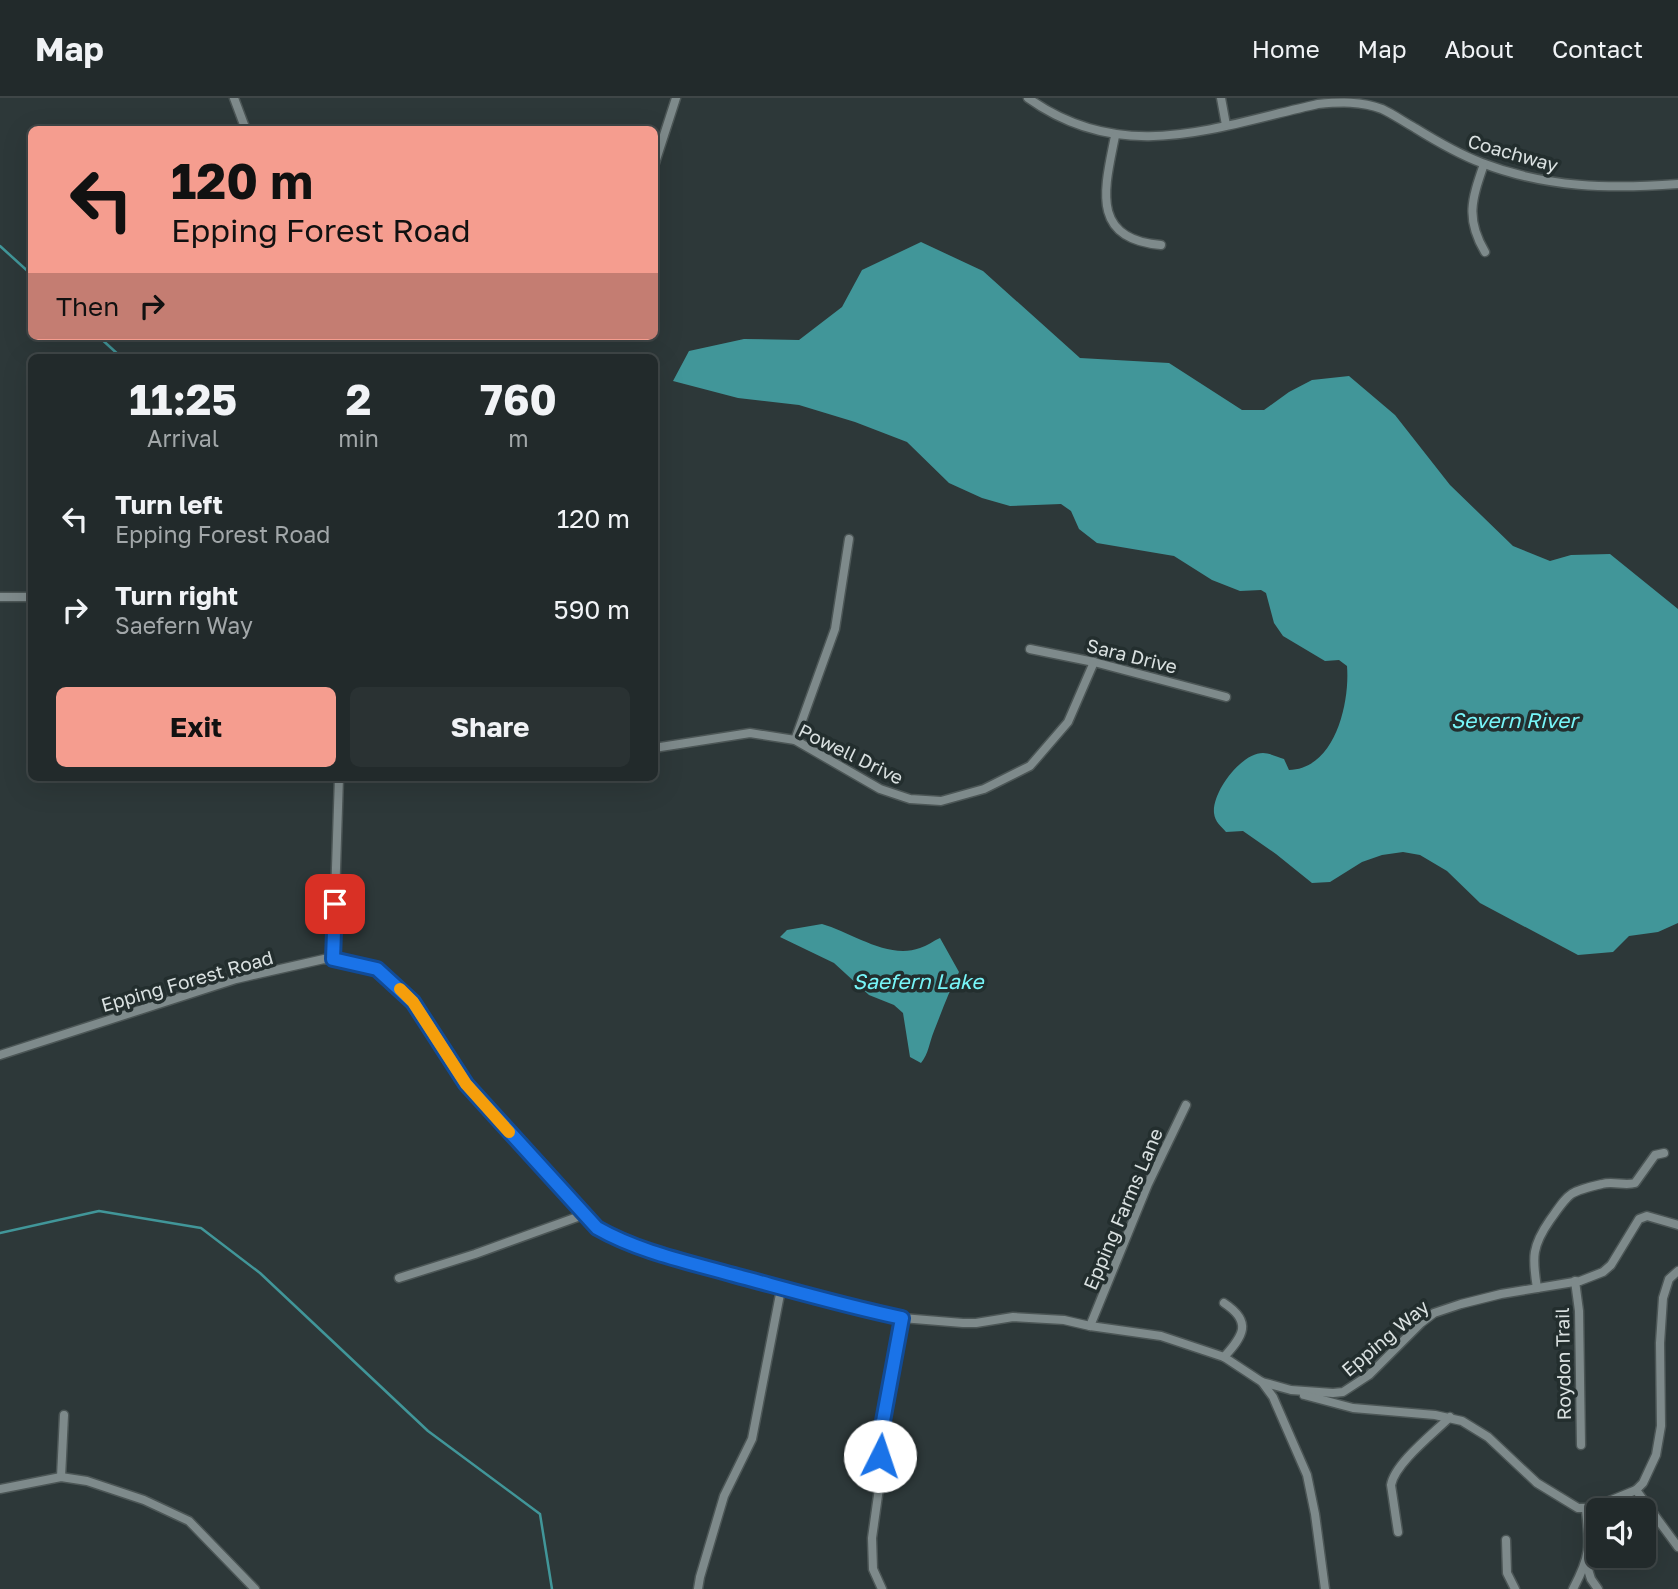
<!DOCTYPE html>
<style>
:root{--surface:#222a2b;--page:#2a3233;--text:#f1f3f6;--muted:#a2a7a9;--line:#3f4647;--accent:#f59d8f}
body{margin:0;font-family:"Golos Text",sans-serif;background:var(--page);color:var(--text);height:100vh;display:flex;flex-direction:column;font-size:26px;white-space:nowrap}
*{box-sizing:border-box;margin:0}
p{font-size:23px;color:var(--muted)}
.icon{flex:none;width:38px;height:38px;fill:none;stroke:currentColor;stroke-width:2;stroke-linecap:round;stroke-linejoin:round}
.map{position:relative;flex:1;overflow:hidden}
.sheet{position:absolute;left:28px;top:256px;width:630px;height:427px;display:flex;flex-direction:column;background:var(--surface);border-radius:10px;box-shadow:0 7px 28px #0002,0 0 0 2px var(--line)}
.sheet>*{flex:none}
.hud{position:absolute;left:28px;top:28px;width:630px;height:214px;border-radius:10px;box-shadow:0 7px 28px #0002,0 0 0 2px var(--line);background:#f59d8f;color:#111;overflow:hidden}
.controls{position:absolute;left:1586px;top:1400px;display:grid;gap:14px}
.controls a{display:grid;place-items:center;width:70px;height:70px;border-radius:10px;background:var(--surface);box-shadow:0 7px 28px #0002,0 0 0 2px var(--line);font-size:35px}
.pin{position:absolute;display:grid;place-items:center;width:60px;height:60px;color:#fff;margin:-30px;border-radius:14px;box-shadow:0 4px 10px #0006}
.me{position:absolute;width:77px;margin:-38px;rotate:4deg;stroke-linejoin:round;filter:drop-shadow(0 0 5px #0008)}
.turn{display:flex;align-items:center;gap:24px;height:147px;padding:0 28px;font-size:32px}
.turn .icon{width:91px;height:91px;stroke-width:2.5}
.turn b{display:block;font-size:49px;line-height:60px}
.then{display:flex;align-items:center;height:66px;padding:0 28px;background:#0003;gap:14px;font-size:26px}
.eta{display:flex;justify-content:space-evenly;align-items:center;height:119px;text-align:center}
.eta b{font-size:42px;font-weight:700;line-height:49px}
.primary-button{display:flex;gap:14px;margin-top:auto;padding:14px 28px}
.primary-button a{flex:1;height:80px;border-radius:10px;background:var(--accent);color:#111;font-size:28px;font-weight:700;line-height:80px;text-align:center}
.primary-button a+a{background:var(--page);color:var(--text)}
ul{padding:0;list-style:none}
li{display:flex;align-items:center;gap:21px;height:91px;padding:0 28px}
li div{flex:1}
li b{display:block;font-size:26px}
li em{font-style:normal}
header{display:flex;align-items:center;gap:42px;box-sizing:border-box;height:98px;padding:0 35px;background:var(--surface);border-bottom:2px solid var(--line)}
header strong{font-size:33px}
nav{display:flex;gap:38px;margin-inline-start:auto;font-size:24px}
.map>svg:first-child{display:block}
</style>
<header>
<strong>Map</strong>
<nav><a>Home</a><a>Map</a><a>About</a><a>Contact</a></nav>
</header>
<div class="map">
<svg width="1678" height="1491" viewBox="0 0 1678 1491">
<rect width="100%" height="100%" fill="#2d3839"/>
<!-- water -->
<g fill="#419699">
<path d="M921,144L983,173L1080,260L1169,265L1242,312H1264L1289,294L1312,282L1349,278L1395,317L1450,387L1513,448L1550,463L1571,457L1610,456L1678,511V825L1658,834L1629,838L1613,854L1578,857L1480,805L1447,773L1420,757L1403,754L1382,757L1362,764L1330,784L1312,785L1276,756L1243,733L1226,734C1221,728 1215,724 1214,715C1212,694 1241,655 1263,655C1269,655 1278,659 1284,661L1289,672C1335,671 1350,605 1347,568L1339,562L1325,563L1283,538L1274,525L1266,495L1261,492L1240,493L1212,482L1174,458L1097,445L1079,431L1071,413L1061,406L1010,408L982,400L949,385L907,344L855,324L799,307L738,300L673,283L689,253L744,241L799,242L842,209L862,172Z"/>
<path d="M822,826C851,834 888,862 920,850C927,848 933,843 940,840L959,874C949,893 942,913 934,933C929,945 929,955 921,965L910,959L903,915L894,907L869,897L834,865L780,839L787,832Z"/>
</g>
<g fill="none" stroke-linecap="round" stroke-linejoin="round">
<!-- stream -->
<g stroke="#419699" stroke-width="2.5">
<path d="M0,148L32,177"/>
<path d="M98,238L121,259"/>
<path d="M0,1135L99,1113L201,1130L260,1175L428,1333L540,1416L552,1491"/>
</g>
<!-- minor casing -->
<g stroke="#4c5656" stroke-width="11">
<g id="minor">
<path d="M234,0L246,32"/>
<path d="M1028,0C1123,68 1215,29 1318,6C1340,4 1361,3 1382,11C1393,16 1404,24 1415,30C1436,43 1458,56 1482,65C1547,90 1610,91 1678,86"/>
<path d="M1221,0L1226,27"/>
<path d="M1115,38C1105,89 1089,141 1161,147"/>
<path d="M1484,66C1472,101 1465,120 1485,154"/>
<path d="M654,68L676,0"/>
<path d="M0,499H32"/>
<path d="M1030,551L1094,564L1226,599"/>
<path d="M795,642L835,531L849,441"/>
<path d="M654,650L750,635L795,642L880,691L910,701L941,703L984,691L1030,668L1068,624L1094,564"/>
<path d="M333,861L339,679"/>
<path d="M0,957L236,881L324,861L357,865L383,875L413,904L466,986L583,1117L597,1130L616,1141L658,1156L852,1210L902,1220L963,1225H976L1013,1219L1064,1222L1090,1228L1161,1238L1224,1259L1262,1284L1291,1292L1333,1295L1343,1294L1369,1277L1421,1225L1434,1215L1461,1206L1501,1196L1580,1183L1603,1174L1611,1167L1639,1121L1647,1118L1678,1127"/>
<path d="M399,1180L475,1156L583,1117"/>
<path d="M1575,1183L1579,1213L1581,1347"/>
<path d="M1537,1190C1532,1159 1532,1148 1550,1122C1570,1094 1568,1094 1602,1086C1613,1083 1625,1088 1635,1085L1655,1057L1664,1055"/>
<path d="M1090,1228L1148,1086L1186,1007"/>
<path d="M1224,1259C1243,1238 1253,1224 1224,1205"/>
<path d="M1262,1284L1273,1299L1307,1377L1315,1416L1325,1491"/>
<path d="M1304,1297L1353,1310L1435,1317L1462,1323L1488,1339L1537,1385L1578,1410H1592L1636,1392L1643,1385L1656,1357L1661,1328L1660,1245L1663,1200L1669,1181L1678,1173"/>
<path d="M61,1379L64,1317"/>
<path d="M0,1391L61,1379L87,1383L144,1402L189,1423L255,1491"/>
<path d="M1636,1392L1678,1449"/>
<path d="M1398,1434L1391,1387C1395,1365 1434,1335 1450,1319"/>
<path d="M1506,1442L1507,1475L1515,1491"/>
<path d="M1586,1465L1591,1481L1598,1491"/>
<path d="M698,1491L700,1479L724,1398L752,1341L781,1191"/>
<path d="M882,1491L873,1471L872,1440L880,1383L881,1334L902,1220"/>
<path d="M1573,1491C1591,1457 1590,1449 1586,1412"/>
</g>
</g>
<!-- minor -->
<use href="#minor" stroke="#7e8a8b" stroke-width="8"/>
</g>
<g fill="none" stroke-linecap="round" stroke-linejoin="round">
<!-- route casing -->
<g stroke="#114b97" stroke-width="18">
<path id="route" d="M335,806L333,861L377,871L413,904L466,986L597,1130C639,1154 688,1164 734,1177C790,1192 845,1208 902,1220L881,1334L880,1358"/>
</g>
<!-- route -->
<use href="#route" stroke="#1a73e8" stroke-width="12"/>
<!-- slow -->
<path stroke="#f59e0b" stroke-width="12" d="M400,891L413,904L466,986L509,1034"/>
</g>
<g text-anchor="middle" stroke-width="7" stroke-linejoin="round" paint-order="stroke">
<!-- street labels -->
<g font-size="19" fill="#dae1e1" stroke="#232e2e">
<text transform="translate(1513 55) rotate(16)" y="7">Coachway</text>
<text transform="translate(1132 558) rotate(14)" y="7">Sara Drive</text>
<text transform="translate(851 656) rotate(26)" y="7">Powell Drive</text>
<text transform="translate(187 883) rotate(-16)" y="7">Epping Forest Road</text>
<text transform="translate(1123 1111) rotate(-67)" y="7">Epping Farms Lane</text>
<text transform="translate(1385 1240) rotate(-40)" y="7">Epping Way</text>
<text transform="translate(1563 1266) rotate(-91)" y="7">Roydon Trail</text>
</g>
<!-- water labels -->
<g font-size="21" font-style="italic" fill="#77f5f8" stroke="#232e2e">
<text x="1514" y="630">Severn River</text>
<text x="918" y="891">Saefern Lake</text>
</g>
</g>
</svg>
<div class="controls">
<a><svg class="icon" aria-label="sound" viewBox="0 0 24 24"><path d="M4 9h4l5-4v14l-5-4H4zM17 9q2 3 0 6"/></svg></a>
</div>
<div class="pin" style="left:335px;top:806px;background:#d93025"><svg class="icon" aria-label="arrive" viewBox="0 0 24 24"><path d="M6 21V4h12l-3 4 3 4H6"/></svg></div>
<svg class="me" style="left:880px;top:1358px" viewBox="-20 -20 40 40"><circle r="19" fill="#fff"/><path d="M0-13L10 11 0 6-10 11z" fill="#1a73e8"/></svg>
<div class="hud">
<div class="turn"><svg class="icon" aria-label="left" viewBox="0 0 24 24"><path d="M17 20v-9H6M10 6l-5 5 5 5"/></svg><div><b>120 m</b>Epping Forest Road</div></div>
<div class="then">Then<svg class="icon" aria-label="right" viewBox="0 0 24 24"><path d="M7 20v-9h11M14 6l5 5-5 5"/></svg></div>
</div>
<section class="sheet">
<div class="eta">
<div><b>11:25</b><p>Arrival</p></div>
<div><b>2</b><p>min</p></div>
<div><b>760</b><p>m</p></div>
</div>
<ul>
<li><svg class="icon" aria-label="left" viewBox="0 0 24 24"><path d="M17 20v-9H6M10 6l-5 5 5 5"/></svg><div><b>Turn left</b><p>Epping Forest Road</p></div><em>120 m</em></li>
<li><svg class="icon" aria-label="right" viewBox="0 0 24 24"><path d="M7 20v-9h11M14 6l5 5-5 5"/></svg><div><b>Turn right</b><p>Saefern Way</p></div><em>590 m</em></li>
</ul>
<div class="primary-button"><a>Exit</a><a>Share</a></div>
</section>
</div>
